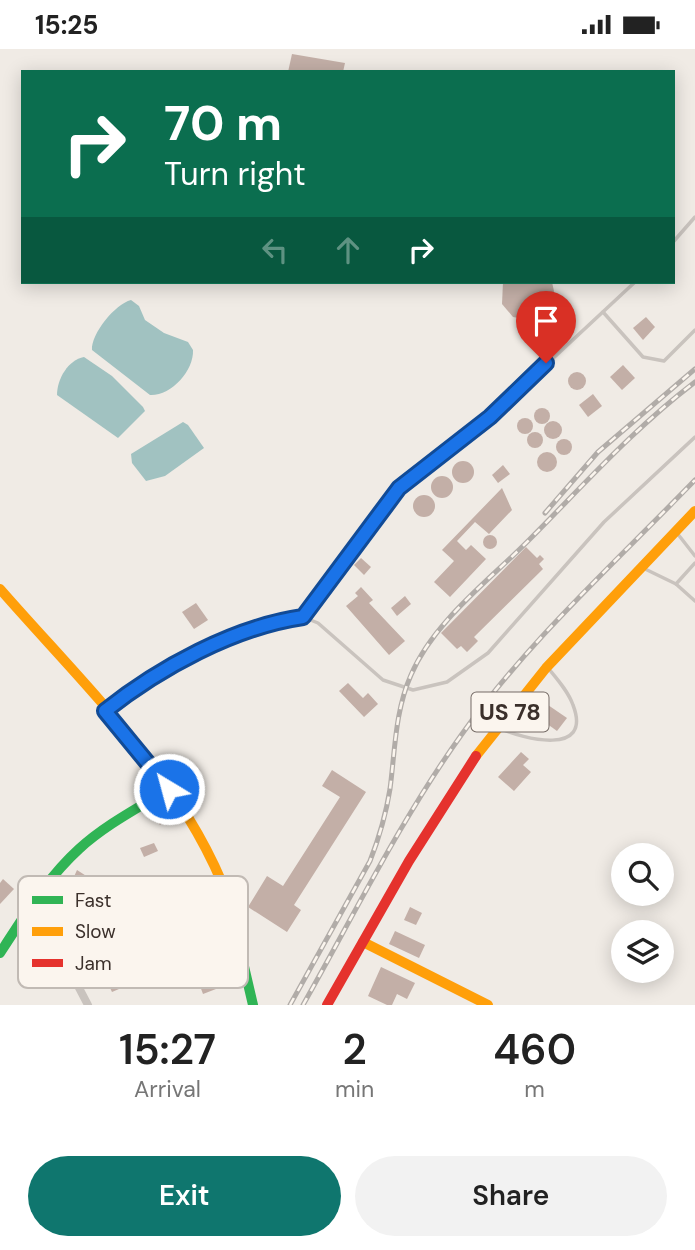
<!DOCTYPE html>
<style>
:root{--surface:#fff;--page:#f2f2f2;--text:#222;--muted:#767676;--accent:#0f766e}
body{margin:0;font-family:"DM Sans",sans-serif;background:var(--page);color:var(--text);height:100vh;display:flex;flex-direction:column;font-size:26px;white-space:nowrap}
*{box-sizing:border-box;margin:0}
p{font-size:23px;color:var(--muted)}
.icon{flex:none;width:38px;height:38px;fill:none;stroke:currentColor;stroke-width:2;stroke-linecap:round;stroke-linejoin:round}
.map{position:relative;height:956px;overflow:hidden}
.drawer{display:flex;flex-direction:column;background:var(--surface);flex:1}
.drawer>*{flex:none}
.banner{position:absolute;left:21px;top:21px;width:654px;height:214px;border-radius:0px;box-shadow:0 4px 18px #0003;background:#0b6e4f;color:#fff;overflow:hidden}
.tools{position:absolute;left:611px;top:794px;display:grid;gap:14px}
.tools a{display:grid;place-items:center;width:63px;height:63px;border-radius:50%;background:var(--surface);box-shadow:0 4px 18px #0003;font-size:35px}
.pin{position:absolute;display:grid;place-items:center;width:60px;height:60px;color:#fff;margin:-72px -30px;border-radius:50% 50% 50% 0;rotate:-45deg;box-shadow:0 0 7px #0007}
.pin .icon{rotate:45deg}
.me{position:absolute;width:77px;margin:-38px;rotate:323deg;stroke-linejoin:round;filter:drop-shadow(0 0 5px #0008)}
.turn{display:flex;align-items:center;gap:24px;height:147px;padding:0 28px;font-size:32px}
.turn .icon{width:91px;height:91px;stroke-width:2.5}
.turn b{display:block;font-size:49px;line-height:60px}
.lanes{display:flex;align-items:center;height:66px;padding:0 28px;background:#0003;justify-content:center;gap:35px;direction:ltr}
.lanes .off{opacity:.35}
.eta{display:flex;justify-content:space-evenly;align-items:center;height:119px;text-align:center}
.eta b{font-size:42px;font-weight:600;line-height:49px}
.primary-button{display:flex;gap:14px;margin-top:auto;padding:14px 28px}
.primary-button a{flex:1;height:80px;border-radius:42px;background:var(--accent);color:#fff;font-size:28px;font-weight:600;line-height:80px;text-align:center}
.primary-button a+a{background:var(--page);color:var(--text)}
.status{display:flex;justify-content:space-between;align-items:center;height:49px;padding:0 35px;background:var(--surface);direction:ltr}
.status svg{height:19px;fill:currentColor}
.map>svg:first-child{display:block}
</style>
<div class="status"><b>15:25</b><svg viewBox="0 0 49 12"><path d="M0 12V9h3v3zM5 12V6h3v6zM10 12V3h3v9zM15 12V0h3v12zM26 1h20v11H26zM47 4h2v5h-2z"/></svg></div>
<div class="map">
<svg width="695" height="956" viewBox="0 0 695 956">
<rect width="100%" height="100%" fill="#f0ebe5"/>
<!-- water -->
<g fill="#a1c2c1">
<path d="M131,251L139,257L145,271L164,284L188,293L193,301C194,322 171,347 150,346L92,301C91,285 115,255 131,251Z"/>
<path d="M84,308L112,327L143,358L145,362L118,389L57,346C57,330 68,311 84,308Z"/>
<path d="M183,373L188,376L204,399L165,427L146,432L132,414L131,405Z"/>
</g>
<!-- building -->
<g fill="#c3afa7">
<path d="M292,5L345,14L343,23H288Z"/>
<path d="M503,233H552L555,247L552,256L539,269L531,271L513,268L502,255Z"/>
<path d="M646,268L655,278L643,291L633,279Z"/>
<path d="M623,316L635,329L622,341L610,328Z"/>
<circle cx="577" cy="332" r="9"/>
<path d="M593,345L602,357L588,368L579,356Z"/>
<circle cx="542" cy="367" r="8"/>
<circle cx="525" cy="377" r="8"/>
<circle cx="553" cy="381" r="9"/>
<circle cx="535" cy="391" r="8"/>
<circle cx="564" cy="398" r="8"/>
<circle cx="547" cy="413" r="10"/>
<circle cx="463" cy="423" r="11"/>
<path d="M503,416L510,425L498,434L492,426Z"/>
<circle cx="442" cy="438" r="11"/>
<path d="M502,439L512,461L489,485L475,473L457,492L466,501L471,496L486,510L450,548L434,533L454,512L442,501Z"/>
<circle cx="424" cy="457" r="11"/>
<circle cx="490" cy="493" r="7"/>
<path d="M526,498L537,509L540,506L544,510L539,515L543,520L474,588L478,592L467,603L461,597L457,600L441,584Z"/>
<path d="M361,509L371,518L364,526L354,516Z"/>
<path d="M361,538L373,551L369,554L405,592L389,606L346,557L358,547L355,544Z"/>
<path d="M405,547L411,555L397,567L391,559Z"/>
<path d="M196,554L208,571L194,580L182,563Z"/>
<path d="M348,634L363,649L368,644L378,655L364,668L339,642Z"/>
<path d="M548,656L567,669L557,682L539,669Z"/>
<path d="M521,703L529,710L523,716L531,723L514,742L498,728Z"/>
<path d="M332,721L366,743L294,856L301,861L287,883L248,858L267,827L283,837L340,748L322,737Z"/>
<path d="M168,756L175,766L160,776L153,766Z"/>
<path d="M154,794L158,802L144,808L140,799Z"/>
<path d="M77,821L91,830L88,835L93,838L89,845L84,842L80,849L68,841Z"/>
<path d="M3,830L14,840L0,855V834Z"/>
<path d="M410,858L422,864L416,876L404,871Z"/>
<path d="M395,882L425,896L419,909L389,895Z"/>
<path d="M206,917L216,940L203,945L194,921Z"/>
<path d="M381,918L415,934L407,950L397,945L392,956H387L368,947Z"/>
<path d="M112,923L119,940L112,943L104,926Z"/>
</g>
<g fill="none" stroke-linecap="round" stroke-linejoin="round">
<!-- lane -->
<g stroke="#c9c3be" stroke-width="3.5">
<path d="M674,192L695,168"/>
<path d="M603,263L643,308L664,312L695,281"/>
<path d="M677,484L695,507"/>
<path d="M643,519L676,535L695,552"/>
<path d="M676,535L695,514"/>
<path d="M303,568L399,439L490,368L635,233"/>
<path d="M106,660L139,634L248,581L303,568L318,574L383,631L413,641L447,633L488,604L604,473L695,388"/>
<path d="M499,679C523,690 593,708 573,656C568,642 557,630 548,619"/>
</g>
<!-- street -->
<path stroke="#c9c3be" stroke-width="8" d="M34,853L88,956"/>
<!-- fast -->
<g stroke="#30b455" stroke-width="10">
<path d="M228,849L253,956"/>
<path d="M0,904C24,868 46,830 79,800C105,776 138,759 169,740"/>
</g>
<!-- slow -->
<g stroke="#ff9f0a" stroke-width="10">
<path d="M0,540C82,634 184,730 228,849"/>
<path d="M476,707L546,619L695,462"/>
<path d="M363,893L488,956"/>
</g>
<!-- jam -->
<path stroke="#e5322d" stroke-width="10" d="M327,956L409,812L476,707"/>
<!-- rail casing -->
<g stroke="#b1aca8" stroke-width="5">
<g id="rail">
<path d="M545,464L598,403L695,320"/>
<path d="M290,956L370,812C379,789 386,765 390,740C395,702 395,662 411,626C433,574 487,533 526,494C581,439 633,380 695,333"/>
<path d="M303,956C354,866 401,770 462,685C528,592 616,513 695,431"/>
</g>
</g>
<!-- rail -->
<use href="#rail" stroke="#fbf5ee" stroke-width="2.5" stroke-dasharray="8" stroke-linecap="butt"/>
</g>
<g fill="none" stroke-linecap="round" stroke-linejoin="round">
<!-- route casing -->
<g stroke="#114b97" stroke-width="18">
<path id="route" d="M169,740L105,662C159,619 234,578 303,568L399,439L490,368L546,314"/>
</g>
<!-- route -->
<use href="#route" stroke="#1a73e8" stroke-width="12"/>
</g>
<g text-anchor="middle" stroke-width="7" stroke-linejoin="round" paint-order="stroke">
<!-- shield labels -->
<rect fill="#fbf5ee" stroke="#756b66" stroke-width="2" x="471.5" y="643.5" width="77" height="39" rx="5"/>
<g font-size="23" font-weight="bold" fill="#3b302b">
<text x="510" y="671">US 78</text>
</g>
</g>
<!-- legend -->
<rect x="18" y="827" width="230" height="112" rx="10" fill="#fbf5ee" stroke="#c1bab4" stroke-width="2"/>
<rect x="32" y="847" width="31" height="8" fill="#30b455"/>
<rect x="32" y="878" width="31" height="9" fill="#ff9f0a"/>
<rect x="32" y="910" width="31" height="8" fill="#e5322d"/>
<g font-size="19" fill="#3b302b">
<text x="75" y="858">Fast</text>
<text x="75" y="889">Slow</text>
<text x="75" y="921">Jam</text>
</g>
</svg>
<div class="tools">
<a><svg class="icon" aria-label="search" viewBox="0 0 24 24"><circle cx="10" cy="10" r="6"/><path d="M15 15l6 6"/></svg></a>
<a><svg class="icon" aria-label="layers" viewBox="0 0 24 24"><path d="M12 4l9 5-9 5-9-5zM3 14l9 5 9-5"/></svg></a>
</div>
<div class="pin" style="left:546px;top:314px;background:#d93025"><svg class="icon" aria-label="arrive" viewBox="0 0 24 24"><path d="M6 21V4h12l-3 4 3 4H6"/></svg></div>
<svg class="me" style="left:169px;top:740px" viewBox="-20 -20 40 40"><circle r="17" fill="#1a73e8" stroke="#fff" stroke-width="3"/><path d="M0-11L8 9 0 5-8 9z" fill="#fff"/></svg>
<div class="banner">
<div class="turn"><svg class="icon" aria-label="right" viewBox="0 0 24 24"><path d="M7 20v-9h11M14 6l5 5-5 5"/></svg><div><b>70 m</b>Turn right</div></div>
<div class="lanes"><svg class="icon off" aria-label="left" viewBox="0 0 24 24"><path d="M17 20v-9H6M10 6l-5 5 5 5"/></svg><svg class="icon off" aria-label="ahead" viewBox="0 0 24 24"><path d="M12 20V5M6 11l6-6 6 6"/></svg><svg class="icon" aria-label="right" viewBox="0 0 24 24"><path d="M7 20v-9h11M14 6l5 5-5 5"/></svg></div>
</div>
</div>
<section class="drawer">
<div class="eta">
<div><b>15:27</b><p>Arrival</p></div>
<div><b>2</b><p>min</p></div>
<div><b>460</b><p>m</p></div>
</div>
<div class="primary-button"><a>Exit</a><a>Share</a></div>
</section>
